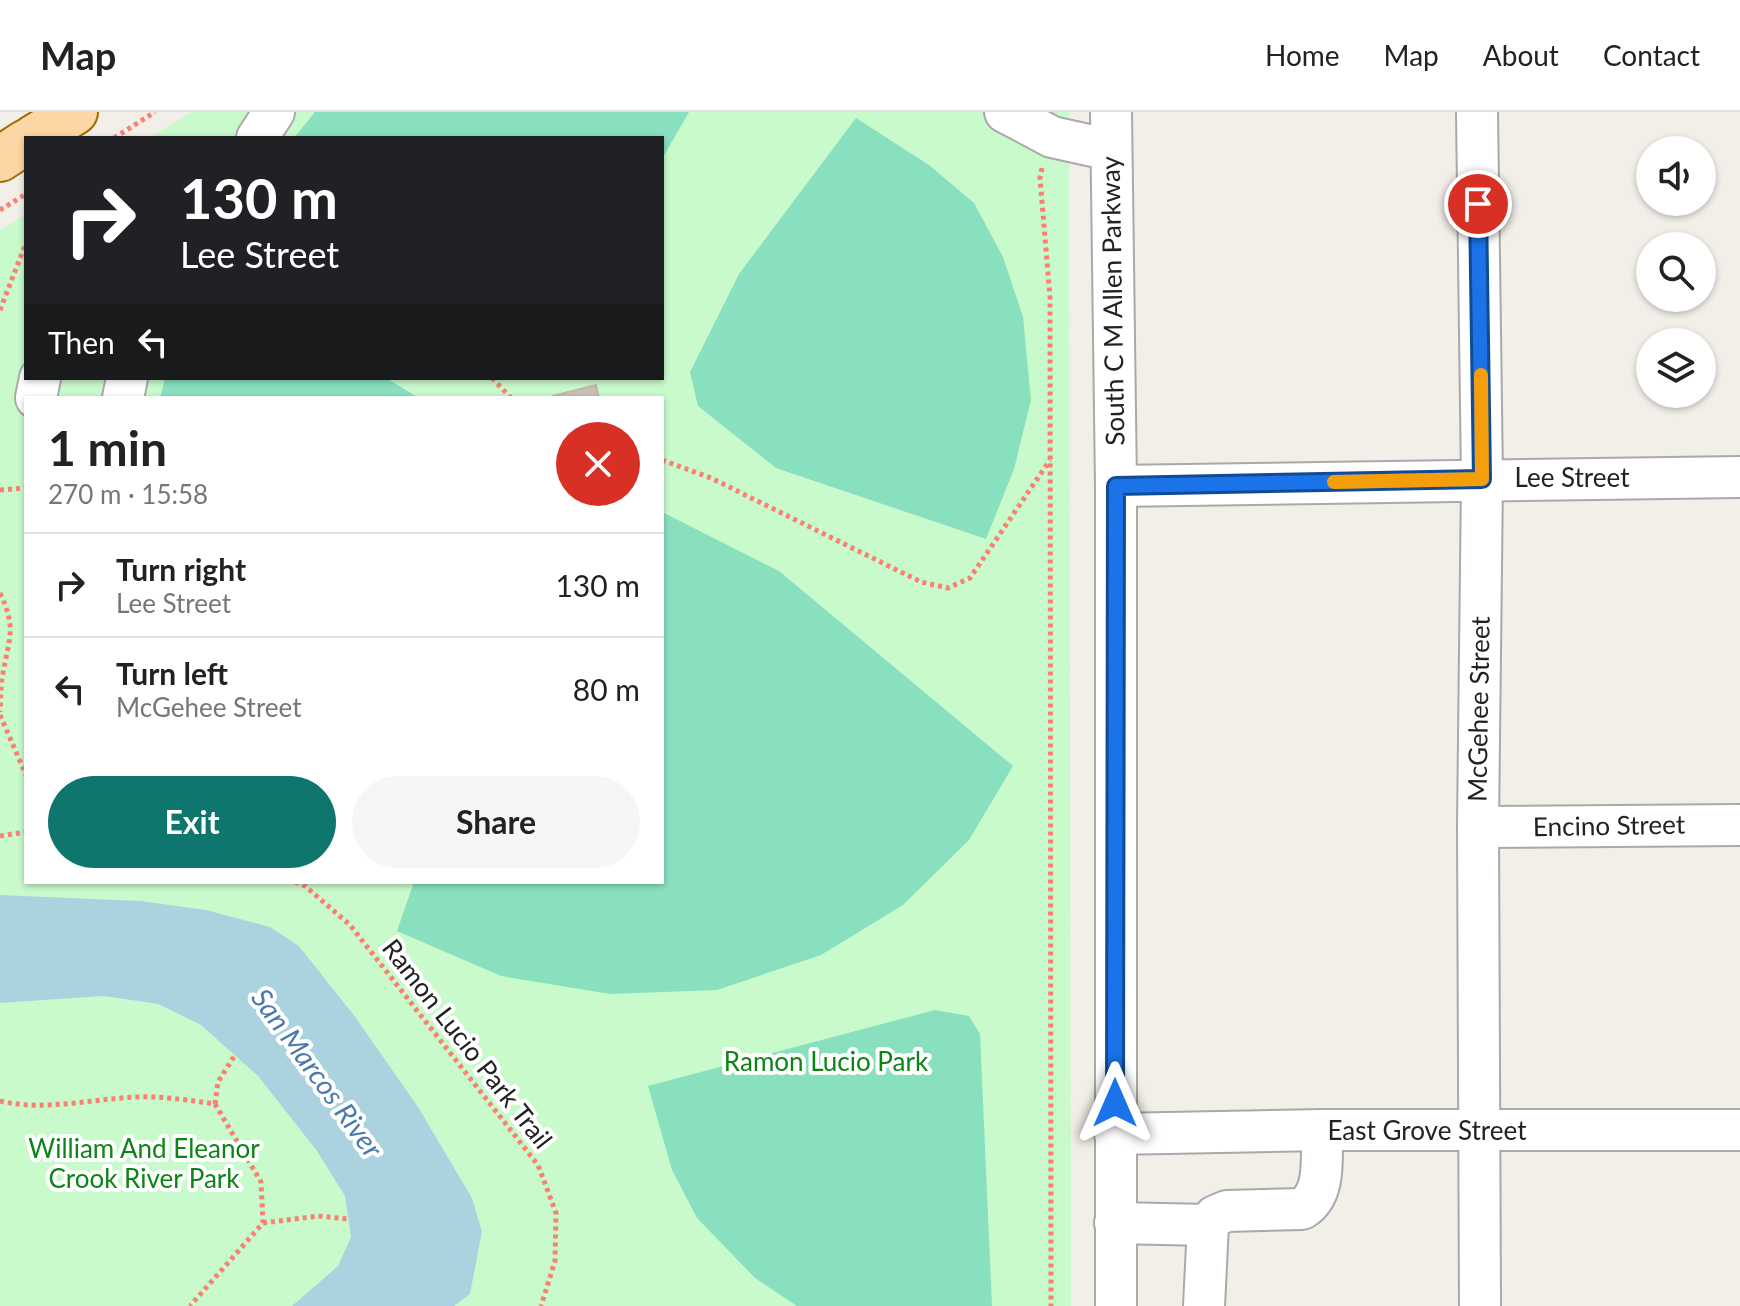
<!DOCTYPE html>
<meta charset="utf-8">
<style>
:root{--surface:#fff;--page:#f6f6f6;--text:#222;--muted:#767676;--line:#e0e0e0;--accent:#0f766e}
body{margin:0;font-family:Lato,sans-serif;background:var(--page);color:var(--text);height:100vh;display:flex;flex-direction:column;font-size:30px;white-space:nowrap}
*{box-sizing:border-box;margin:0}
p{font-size:26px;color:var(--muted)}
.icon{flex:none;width:44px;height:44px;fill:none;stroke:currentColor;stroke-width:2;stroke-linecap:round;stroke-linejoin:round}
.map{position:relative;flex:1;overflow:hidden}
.drawer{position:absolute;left:24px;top:284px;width:640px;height:488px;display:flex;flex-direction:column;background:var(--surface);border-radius:0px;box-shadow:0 2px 6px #0004}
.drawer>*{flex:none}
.guide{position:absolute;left:24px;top:24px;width:640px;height:244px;border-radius:0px;box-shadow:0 2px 6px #0004;background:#202124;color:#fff;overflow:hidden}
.controls{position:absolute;left:1636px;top:24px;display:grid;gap:16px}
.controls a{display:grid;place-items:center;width:80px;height:80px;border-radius:50%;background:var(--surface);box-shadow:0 2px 6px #0004;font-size:40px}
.pin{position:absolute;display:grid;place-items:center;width:68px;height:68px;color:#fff;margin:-34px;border:4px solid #fff;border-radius:50%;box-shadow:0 2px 8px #0007}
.me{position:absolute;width:88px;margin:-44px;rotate:0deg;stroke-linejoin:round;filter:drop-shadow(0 0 6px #0008)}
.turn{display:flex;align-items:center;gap:28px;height:168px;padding:0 24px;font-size:36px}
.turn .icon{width:104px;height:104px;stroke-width:2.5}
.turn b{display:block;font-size:56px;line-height:68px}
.then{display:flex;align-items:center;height:76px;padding:0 24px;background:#0003;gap:16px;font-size:30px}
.round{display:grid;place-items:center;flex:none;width:84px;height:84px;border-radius:42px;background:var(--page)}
.summary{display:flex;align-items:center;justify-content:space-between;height:136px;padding:0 24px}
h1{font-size:48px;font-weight:700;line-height:60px}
.action{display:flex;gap:16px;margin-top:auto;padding:16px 24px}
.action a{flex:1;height:92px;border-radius:48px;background:var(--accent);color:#fff;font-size:32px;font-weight:700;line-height:92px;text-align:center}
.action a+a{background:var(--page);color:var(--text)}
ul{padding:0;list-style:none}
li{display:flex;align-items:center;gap:24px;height:104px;padding:0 24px;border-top:2px solid var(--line)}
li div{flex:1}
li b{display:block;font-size:30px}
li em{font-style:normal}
header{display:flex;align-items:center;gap:48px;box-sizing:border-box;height:112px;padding:0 40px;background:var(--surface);border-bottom:2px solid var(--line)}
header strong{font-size:38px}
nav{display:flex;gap:44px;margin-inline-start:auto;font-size:28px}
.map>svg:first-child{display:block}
</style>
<header>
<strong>Map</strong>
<nav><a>Home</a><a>Map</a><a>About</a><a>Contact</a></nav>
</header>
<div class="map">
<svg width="1740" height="1194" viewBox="0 0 1740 1194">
<rect width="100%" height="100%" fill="#f2efe9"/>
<!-- park -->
<g fill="#c8facc" fill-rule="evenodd">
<path d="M191,0H1069L1071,1194H454L470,1182L482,1120L472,1086L418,995L356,906L299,834L270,815L206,798L141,789L0,783V118L26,102V266H662V26H149ZM26,286H662V770H26Z"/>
<path d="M104,884L158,892L201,913L258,964L317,1039L345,1083L351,1125L338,1154L292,1194H0V891Z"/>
</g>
<!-- pitch -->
<g fill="#88e0be">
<path d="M315,0H689L662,47V26H294Z"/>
<path d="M856,6L929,53L974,91L1003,145L1023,205L1031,288L1014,357L986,427L776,356L698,294L690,260L739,162Z"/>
<path d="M165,266H386L419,286H160Z"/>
<path d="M662,400L779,459L1013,654L969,728L903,793L821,843L717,878L610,882L501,864L397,819L414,770H662Z"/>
<path d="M935,898L969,904L980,922L992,1194H797L755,1166L697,1106L672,1058L648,974Z"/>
</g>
<!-- water -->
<path fill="#aad3df" d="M0,783L141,789L206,798L270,815L299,834L356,906L418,995L472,1086L482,1120L470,1182L454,1194H292L338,1154L351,1125L345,1084L317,1039L258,964L201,913L158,892L104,884L0,891Z"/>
<!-- building -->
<path fill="#c7bfb8" stroke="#c4b6ab" stroke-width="2" d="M596,273L599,286H554L553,284Z"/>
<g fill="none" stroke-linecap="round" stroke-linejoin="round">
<!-- minor casing -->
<g stroke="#a9a9a9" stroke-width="44">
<g id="minor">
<path d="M1005,0L1052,25L1111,38"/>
<path d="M1111,0L1116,374V1194"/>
<path d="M1477,0L1482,367L1478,715L1480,1194"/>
<path d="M257,26L274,0"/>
<path d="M36,286L40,266"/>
<path d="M123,286L127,266"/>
<path d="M1116,374L1740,365"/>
<path d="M1478,715L1740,713"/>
<path d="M1115,1022L1322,1018H1740"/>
<path d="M1115,1111L1208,1113"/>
<path d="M1204,1194L1208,1113L1215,1104L1227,1099L1302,1097C1327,1082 1321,1045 1322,1018"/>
</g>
</g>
<!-- major casing -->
<g stroke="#a06b00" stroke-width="48">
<g id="major">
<path d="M33,26L75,0"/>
<path d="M0,47L26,30"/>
</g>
</g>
<!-- path -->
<g stroke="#fa8072" stroke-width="5" stroke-dasharray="4 4" stroke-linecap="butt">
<path d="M114,26L155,0"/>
<path d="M1042,56L1040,66L1050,185L1051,1194"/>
<path d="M0,98L26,82"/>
<path d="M0,198L26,131"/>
<path d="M492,266L511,286"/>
<path d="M662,348L711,366L921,470L948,476L970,466L1050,348"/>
<path d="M0,378L26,376"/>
<path d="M0,481C17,517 9,526 3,561C0,574 1,587 0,600"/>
<path d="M0,603L26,663"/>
<path d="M0,724L26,720"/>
<path d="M295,770L305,774L350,813L538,1053L556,1101L555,1149L541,1194"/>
<path d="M0,989C50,1001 104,983 154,985C174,986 195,989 215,992L261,1070L263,1111L190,1194"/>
<path d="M215,992L218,970L235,943"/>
<path d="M263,1111L318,1104L348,1107"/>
</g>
<!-- minor -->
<use href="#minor" stroke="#fff" stroke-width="40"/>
<!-- major -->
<use href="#major" stroke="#fcd6a4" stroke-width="44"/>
</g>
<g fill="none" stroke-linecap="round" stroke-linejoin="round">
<!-- route casing -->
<g stroke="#114b97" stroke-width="20">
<path id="route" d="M1115,991L1116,374L1482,367L1478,92"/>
</g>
<!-- route -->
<use href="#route" stroke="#1a73e8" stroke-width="14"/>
<!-- slow -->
<path stroke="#f59e0b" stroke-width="14" d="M1334,370L1482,367L1481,263"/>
</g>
<g text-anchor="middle" stroke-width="8" stroke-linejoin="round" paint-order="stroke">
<!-- street labels -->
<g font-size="26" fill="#222" stroke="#fff">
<text transform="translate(1113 189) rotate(-91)" y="9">South C M Allen Parkway</text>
<text x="1572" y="375">Lee Street</text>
<text transform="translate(1479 597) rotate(-89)" y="9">McGehee Street</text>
<text transform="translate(1609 714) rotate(-1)" y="9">Encino Street</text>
<text transform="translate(467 932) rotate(52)" y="9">Ramon Lucio Park Trail</text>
<text x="1427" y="1028">East Grove Street</text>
</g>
<!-- park labels -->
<g font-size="26" fill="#0c8416" stroke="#fff">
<text x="826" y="959">Ramon Lucio Park</text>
<text x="144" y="1046">William And Eleanor<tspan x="144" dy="30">Crook River Park</tspan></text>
</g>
<!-- water labels -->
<g font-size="28" font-style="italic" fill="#4a7aab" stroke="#fff">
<text transform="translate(317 961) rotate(54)" y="10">San Marcos River</text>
</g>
</g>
</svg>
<div class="controls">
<a><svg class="icon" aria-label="sound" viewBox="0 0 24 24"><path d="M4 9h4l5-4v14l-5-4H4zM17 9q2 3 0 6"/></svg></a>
<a><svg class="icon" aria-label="search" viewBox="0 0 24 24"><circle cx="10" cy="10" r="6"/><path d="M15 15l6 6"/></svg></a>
<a><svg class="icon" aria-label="layers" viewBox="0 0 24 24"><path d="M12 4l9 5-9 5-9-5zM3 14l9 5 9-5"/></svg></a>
</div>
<div class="pin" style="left:1478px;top:92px;background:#d93025"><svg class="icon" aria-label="arrive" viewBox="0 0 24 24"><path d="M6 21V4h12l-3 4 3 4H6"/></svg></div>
<svg class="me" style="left:1115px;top:991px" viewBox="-20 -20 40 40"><path d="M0-17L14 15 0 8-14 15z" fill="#1a73e8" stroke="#fff" stroke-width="4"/></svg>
<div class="guide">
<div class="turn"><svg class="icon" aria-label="right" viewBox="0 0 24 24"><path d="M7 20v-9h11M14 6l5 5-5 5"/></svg><div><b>130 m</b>Lee Street</div></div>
<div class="then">Then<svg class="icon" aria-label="left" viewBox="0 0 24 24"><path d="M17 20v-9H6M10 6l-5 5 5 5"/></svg></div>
</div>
<section class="drawer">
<div class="summary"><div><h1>1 min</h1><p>270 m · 15:58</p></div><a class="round" style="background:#d93025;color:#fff"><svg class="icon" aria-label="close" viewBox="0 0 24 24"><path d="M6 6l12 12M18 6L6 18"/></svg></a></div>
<ul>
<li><svg class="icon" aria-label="right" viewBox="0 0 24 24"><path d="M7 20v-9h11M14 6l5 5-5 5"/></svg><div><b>Turn right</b><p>Lee Street</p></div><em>130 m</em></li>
<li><svg class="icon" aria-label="left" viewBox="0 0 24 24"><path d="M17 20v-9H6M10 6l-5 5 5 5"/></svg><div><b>Turn left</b><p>McGehee Street</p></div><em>80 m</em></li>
</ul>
<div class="action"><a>Exit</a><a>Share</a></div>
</section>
</div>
